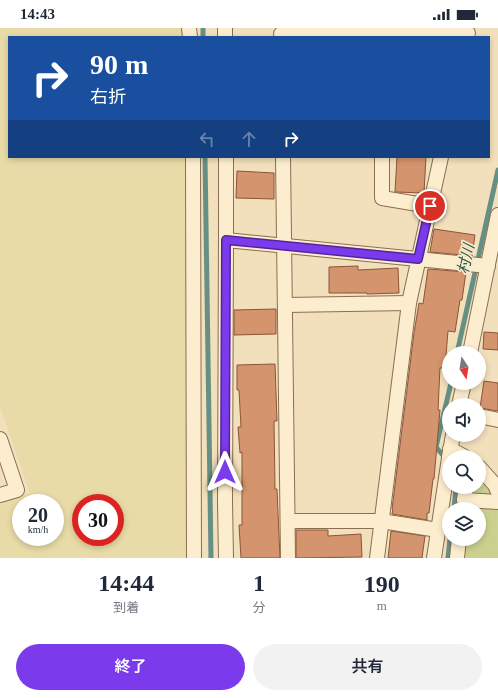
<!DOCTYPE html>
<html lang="ja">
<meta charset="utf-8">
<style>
:root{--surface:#fff;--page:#f2f2f3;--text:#1f2937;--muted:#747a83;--accent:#7c3aed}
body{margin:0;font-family:"Times New Roman","Noto Sans JP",serif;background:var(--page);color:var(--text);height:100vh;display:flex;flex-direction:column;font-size:15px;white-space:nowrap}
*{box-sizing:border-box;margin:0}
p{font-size:13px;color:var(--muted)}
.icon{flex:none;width:22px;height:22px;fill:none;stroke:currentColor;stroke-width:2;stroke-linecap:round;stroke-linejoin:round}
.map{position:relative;height:530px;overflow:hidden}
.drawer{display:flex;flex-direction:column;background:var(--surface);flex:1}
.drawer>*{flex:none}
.guide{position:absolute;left:8px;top:8px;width:482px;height:122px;border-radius:0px;box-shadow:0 2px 6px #0003;background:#1a4fa0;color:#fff;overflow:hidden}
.needle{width:26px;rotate:168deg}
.controls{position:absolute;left:442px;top:318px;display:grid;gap:8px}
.controls a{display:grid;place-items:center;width:44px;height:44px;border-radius:50%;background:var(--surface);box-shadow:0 2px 6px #0003;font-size:20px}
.speed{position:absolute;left:12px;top:466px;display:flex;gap:8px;font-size:20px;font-weight:700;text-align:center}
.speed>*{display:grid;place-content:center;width:52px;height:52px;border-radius:50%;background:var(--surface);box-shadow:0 2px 6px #0003;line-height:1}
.speed small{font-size:10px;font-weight:400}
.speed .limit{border:6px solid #d22;background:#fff;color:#111}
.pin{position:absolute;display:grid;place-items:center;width:34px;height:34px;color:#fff;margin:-17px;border:2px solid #fff;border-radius:50%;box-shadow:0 1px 4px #0007}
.me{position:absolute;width:44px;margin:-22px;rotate:0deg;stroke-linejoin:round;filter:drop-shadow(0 0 3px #0008)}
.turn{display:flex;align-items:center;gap:14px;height:84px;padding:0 16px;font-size:18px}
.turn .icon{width:52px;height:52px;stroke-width:2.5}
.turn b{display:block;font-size:28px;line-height:34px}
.lanes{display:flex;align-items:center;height:38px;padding:0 16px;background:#0003;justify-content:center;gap:20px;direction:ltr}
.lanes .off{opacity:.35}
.eta{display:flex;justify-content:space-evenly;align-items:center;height:68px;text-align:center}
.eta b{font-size:24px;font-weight:600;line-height:28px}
.button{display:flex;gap:8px;margin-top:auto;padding:8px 16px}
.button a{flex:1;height:46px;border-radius:24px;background:var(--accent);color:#fff;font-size:16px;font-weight:600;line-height:46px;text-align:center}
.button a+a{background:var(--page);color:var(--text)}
.status{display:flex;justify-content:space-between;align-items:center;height:28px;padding:0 20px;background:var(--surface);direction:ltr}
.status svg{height:11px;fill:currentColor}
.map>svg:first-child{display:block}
</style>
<div class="status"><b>14:43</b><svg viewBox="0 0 49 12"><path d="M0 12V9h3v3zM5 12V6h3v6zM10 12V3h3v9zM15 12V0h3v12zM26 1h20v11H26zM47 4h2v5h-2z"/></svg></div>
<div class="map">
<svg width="498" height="530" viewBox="0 0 498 530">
<rect width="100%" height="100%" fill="#f2dfbb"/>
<!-- farmland -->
<path fill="#e8dba7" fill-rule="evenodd" d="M0,0H185V9H9V129H188V530H0V475L30,465L0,379ZM21,475H55V509H21ZM81,475H115V509H81Z"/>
<!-- green -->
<path fill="#cbd08e" d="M479,447L498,470V530H461L463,511H479V481H467L470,459H479Z"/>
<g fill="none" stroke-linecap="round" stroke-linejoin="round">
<!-- stream -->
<g stroke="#669084" stroke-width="5">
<path d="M203,0V9"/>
<path d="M205,129L211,530"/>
<path d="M457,325L498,142"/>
<path d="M446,431L436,419L451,355"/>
<path d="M454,481L456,459"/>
<path d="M448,530L450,511"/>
</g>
</g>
<!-- building -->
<g fill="#d4946d" stroke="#8c5537">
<path d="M397,129H426L424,165L395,164Z"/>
<path d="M237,143L274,145V171L236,170Z"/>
<path d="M434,201L475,207L472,228L430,224Z"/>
<path d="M358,238V242L398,240L399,265L367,266V265H329V239Z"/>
<path d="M428,241L466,244L462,272H460L455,304L448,303L445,340H440L438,382H440L434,451H433L429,485H427V492L392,486L393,481H392L414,305L419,275L423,276Z"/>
<path d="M276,281V306L234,307V282Z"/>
<path d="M484,304L498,305V322L483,321Z"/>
<path d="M275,336L277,393H274L275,461H277L280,530H241L239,497H242V424L240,425L238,399H241L239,362H237V337Z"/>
<path d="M484,353L498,355V383L480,380Z"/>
<path d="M296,502H328V508L361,506L362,529L296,530Z"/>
<path d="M391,503L425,508L422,530H388Z"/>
</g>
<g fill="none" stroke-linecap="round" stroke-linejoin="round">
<!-- street casing -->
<g stroke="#8a6e53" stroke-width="16">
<g id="street">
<path d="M189,0L190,9"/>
<path d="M225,0V9"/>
<path d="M281,6L468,5"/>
<path d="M193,129L194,530"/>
<path d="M226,129V212"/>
<path d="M283,129L288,530"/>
<path d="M382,129V170L430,178"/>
<path d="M285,277L409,275"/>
<path d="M470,325L498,187"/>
<path d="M459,377L464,355"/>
<path d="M479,388L498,392"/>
<path d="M0,411L17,462L0,467"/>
<path d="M450,421L465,429"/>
<path d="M449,429L453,407"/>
<path d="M479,439L495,457L498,464"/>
<path d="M466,459L464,472L498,474"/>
<path d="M288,493H381L438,502"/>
<path d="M226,530L225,475L226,212L488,238"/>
<path d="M377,530L409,275L441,129"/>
<path d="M434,530L449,430"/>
<path d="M457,530L459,511"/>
</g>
</g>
<!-- street -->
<use href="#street" stroke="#fcedce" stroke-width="14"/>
</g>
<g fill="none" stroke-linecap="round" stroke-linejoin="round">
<!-- route casing -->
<g stroke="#51269a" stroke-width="10">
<path id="route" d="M225,444L226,212L418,231L430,178"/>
</g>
<!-- route -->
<use href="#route" stroke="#7c3aed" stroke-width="7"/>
</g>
<g text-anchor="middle" stroke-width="3.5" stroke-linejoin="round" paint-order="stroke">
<!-- water labels -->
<g font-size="15" font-style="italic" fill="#275954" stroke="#f9eacb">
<text transform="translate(466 231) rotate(-77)" y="5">村川</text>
</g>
</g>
</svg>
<div class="controls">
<a><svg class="needle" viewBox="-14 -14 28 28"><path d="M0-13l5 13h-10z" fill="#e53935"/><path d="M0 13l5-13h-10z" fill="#747a83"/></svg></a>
<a><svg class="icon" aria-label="sound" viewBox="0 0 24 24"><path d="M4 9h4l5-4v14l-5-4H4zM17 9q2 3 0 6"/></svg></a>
<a><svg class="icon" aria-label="search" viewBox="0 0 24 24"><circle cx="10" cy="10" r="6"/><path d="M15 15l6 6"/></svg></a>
<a><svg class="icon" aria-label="layers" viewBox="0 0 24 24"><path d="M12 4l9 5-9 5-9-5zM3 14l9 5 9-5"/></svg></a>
</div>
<div class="speed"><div>20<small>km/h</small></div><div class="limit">30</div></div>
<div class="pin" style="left:430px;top:178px;background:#d93025"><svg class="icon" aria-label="arrive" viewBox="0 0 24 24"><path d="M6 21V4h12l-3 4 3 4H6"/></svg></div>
<svg class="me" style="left:225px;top:444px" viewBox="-20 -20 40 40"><path d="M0-17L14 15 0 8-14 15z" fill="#7c3aed" stroke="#fff" stroke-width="4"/></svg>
<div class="guide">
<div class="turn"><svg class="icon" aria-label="right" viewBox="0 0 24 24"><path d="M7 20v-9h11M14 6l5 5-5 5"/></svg><div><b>90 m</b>右折</div></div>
<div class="lanes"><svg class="icon off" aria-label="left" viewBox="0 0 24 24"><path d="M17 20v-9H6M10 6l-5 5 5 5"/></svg><svg class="icon off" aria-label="ahead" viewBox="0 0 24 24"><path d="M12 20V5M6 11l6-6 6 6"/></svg><svg class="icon" aria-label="right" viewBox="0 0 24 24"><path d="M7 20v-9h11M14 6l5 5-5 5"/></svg></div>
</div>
</div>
<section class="drawer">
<div class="eta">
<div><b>14:44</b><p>到着</p></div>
<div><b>1</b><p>分</p></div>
<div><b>190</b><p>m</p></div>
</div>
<div class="button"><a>終了</a><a>共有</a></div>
</section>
